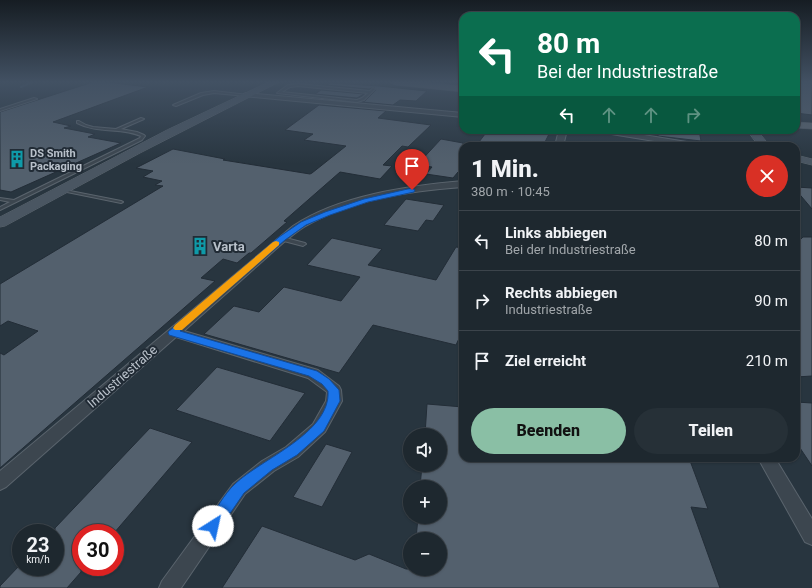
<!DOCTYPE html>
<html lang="de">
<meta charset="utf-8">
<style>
:root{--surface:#1e282f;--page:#263037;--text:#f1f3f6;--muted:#a1a6aa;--line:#3c444b;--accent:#8abfa5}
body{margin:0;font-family:Roboto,sans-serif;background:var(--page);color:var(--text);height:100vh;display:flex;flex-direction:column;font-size:15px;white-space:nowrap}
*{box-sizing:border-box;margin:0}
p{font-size:13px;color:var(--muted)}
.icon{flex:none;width:22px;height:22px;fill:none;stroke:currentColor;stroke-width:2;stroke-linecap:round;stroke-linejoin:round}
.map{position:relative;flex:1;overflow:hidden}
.details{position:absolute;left:459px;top:142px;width:341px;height:320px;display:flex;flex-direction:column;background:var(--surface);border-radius:12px;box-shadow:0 1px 3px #0004,0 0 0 1px var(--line)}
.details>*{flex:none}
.guide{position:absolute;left:459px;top:12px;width:341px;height:122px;border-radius:12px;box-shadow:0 1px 3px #0004,0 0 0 1px var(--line);background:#0b6e4f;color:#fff;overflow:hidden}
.fabs{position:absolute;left:403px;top:428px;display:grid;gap:8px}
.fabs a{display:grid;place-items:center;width:44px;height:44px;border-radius:50%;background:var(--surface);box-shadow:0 1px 3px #0004,0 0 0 1px var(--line);font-size:20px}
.speed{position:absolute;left:12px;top:524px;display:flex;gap:8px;font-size:20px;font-weight:700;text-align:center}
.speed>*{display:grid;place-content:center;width:52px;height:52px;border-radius:50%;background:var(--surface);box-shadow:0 1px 3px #0004,0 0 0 1px var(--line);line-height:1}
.speed small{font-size:10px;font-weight:400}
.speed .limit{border:6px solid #d22;background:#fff;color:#111}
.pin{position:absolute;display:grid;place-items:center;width:34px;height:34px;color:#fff;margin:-41px -17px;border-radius:50% 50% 50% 0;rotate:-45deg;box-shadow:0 0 4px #0007}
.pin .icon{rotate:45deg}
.me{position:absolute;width:44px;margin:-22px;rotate:35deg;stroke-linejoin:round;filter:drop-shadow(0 0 3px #0008)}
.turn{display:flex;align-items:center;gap:14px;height:84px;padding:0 12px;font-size:18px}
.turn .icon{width:52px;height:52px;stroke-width:2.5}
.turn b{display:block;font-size:28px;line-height:34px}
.lanes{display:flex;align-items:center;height:38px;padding:0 12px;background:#0003;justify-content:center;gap:20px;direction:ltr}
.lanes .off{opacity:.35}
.round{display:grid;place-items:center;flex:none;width:42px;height:42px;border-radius:21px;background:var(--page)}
.headline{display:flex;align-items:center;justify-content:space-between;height:68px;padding:0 12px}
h1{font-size:24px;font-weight:800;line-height:30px}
.button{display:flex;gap:8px;margin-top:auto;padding:8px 12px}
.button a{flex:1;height:46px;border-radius:24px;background:var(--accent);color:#111;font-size:16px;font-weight:800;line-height:46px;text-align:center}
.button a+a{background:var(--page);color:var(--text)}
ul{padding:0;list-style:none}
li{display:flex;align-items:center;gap:12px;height:60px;padding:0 12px;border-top:1px solid var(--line)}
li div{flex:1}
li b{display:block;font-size:15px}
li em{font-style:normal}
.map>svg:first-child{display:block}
</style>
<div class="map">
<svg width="812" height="588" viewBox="0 0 812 588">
<rect width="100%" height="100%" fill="#28353f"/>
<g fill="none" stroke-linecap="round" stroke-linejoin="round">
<!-- stream -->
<path stroke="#3f5467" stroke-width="2" d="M21,87L32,82"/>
</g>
<!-- building -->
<g fill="#53606d" stroke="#232d37">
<path d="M93,82H106L148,87L53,122L71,126L64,128L95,134L88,137L121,143L11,192L0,190V112Z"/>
<path d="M796,82H812V115L796,113Z"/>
<path d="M330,83L379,86L427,91L416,101L400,100L393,105L362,102L365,101L376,90L374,87L369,89L327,85Z"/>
<path d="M321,90L364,94L357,98L315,94Z"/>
<path d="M319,105L386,111L378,118L431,125L408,147L402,146L383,165L392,166L380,179L340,172L284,221L287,222L251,253H249L237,263L223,259L201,278L215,281L0,468V353L4,355L38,331L8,321L0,326V284L163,186L155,185L162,181L143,177L153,171L136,168L173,149L225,159L223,160L310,174L312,173L346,146L304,140L313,134L285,130Z"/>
<path d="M488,130H551L543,146H476Z"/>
<path d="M658,130H699L701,141L658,136Z"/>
<path d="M441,139L463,143V172H458L453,178L426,174L432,167L417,165Z"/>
<path d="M796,187L812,188V209L796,190Z"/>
<path d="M406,199L444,205L433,221L426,220L418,231L384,225Z"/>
<path d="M803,237H812V376L796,377V239H801Z"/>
<path d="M332,238L382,249L368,265L436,280L456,247L463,248V330L456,345L373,325L339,373L204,334L234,306L259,312L284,287L341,301L360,277L307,265Z"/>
<path d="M217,367L305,393L270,441L176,410Z"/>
<path d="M796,402L812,403V466L796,442Z"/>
<path d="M427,404L463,407V458H689L708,509L691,507L720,588H222L262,526L355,560L369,554L406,569H440V539H416L418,517H440V487H420L422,465H440V435H425Z"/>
<path d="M150,428L192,442L114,533H81V572L67,588H0V586L18,567H55V528Z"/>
<path d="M326,444L352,452L322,507L293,497Z"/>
</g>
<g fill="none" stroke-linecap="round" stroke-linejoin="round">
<!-- service casing -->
<g stroke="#5a646d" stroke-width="2">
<g id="service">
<path d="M298,84L370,91L373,88L375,89L364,100L357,102L277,93L288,85ZM298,86L368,93L362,98L357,100L282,92L290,87Z"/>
<path d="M214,91L248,95L246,96L214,93L203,95L176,106L173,105L201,93Z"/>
<path d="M34,98L37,99L0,111V109Z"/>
<path d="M141,118L144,119L121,129L137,132L144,135L145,136L142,140L0,210V207L10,202L0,200V198L14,200L140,138L141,136C120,127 98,134 77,123V121H79L86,125L93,127L116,129Z"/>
<path d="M60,189L121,201L123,202L121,203L62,191L60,190Z"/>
<path d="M282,237L305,243L306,244L303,246L280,240L279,239L280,238Z"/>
</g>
</g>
<!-- minor casing -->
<g stroke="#5a646d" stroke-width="2">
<g id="minor">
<path d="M246,93L463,113V117L244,96V94Z"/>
<path d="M559,130H567L563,146H555Z"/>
<path d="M595,130H613L699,144L703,146H685L599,132Z"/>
<path d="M463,181V187C410,191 351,199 304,227C287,238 272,253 257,266C233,288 208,309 184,331L318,370L339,386L341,390L342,401L325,432L298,457L274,471L245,494L181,588H159L162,581L233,484L262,461L286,447L313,424L326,401L327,392L308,378L176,337L6,487L0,490V471L293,226C340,195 408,186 463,181Z"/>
<path d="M758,458H775L812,519V545L805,542Z"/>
</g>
</g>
<!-- secondary casing -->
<g stroke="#5a646d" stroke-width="1">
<g id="secondary">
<path d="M269,82H279L140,153L5,226L0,227V217L167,130Z"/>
<path d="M747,130H757L770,146H759Z"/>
<path d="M796,155L812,159V165L796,161Z"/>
</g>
</g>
<!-- primary casing -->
<g stroke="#49525c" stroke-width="1">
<g id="primary">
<path d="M390,82H419L463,86V92L395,85Z"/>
<path d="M796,122L812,123V129L796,128Z"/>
</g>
</g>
<!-- service -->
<use href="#service" fill="#3c464f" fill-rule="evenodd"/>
<!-- minor -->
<use href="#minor" fill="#3c464f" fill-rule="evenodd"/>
<!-- secondary -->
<use href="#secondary" fill="#4a5662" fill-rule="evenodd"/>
<!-- primary -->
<use href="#primary" fill="#5a656f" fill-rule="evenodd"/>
</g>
<!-- sky -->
<linearGradient id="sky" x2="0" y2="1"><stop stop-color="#161d23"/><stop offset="0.5" stop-color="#425163"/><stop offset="1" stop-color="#425163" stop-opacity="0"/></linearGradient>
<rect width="812" height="164" fill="url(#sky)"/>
<!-- route -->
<path fill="#1a73e8" stroke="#114b97" d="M412,188L415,190L414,192L368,202L330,215L306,225L285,240L180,331L317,371L329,379L339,390L340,401L324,431L297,455L272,470L244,493L218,531L213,533L208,531L206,526L208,521C216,510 224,494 235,484C261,459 331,433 328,391L322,384L309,376L169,335L168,332L279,237L301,222L325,212L364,199Z"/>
<!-- slow -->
<path fill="#f59e0b" d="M276,241L279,242V245L182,330H175L173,328L175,325L273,242Z"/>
<!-- icons -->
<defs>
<g id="building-bare" transform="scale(1.38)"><path d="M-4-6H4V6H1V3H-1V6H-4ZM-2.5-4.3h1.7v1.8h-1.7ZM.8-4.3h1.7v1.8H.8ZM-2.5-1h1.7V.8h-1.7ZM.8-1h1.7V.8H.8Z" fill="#0f9aa8" stroke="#212b35" stroke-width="2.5" paint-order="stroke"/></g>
</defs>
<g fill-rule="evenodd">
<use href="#building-bare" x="17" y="159"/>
<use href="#building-bare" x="200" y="246"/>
</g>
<g text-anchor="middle" stroke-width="4" stroke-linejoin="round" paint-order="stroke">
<!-- far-poi labels -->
<g font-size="11" font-weight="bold" fill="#b9c1ca" stroke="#212b35" text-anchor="start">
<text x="30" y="157">DS Smith<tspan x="30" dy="13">Packaging</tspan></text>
</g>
<!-- poi labels -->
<g font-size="13" font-weight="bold" fill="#b9c1ca" stroke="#212b35" text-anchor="start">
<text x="213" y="251">Varta</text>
</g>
<!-- street labels -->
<g font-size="13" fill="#b9c1ca" stroke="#212b35">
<text transform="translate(122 376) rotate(-41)" y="5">Industriestraße</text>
</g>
</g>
</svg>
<div class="fabs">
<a><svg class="icon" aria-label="sound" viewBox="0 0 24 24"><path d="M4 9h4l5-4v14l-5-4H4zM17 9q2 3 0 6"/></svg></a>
<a>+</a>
<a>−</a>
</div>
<div class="speed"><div>23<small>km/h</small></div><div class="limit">30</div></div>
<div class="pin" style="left:412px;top:190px;background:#d93025"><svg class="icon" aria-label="arrive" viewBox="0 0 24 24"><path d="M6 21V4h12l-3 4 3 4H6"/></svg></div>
<svg class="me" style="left:213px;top:526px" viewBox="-20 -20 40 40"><circle r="19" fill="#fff"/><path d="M0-13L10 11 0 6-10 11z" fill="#1a73e8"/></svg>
<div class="guide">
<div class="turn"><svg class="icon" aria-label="left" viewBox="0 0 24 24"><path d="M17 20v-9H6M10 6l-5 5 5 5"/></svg><div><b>80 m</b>Bei der Industriestraße</div></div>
<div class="lanes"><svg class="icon" aria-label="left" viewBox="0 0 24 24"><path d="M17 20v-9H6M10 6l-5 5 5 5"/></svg><svg class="icon off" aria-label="ahead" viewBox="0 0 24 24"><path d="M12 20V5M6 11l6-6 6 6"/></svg><svg class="icon off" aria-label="ahead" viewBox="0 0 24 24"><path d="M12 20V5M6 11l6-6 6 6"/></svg><svg class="icon off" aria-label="right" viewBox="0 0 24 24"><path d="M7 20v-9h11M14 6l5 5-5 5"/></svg></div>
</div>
<section class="details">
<div class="headline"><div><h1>1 Min.</h1><p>380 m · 10:45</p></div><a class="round" style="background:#d93025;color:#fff"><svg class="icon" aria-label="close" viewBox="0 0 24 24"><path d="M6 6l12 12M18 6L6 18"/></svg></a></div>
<ul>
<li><svg class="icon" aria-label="left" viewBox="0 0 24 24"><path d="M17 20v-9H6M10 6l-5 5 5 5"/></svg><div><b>Links abbiegen</b><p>Bei der Industriestraße</p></div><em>80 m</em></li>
<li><svg class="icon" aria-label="right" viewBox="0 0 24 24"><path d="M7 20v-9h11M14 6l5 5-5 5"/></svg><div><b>Rechts abbiegen</b><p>Industriestraße</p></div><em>90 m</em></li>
<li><svg class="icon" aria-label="arrive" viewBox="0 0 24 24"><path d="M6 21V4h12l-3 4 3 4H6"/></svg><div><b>Ziel erreicht</b></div><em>210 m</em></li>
</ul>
<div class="button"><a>Beenden</a><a>Teilen</a></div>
</section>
</div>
